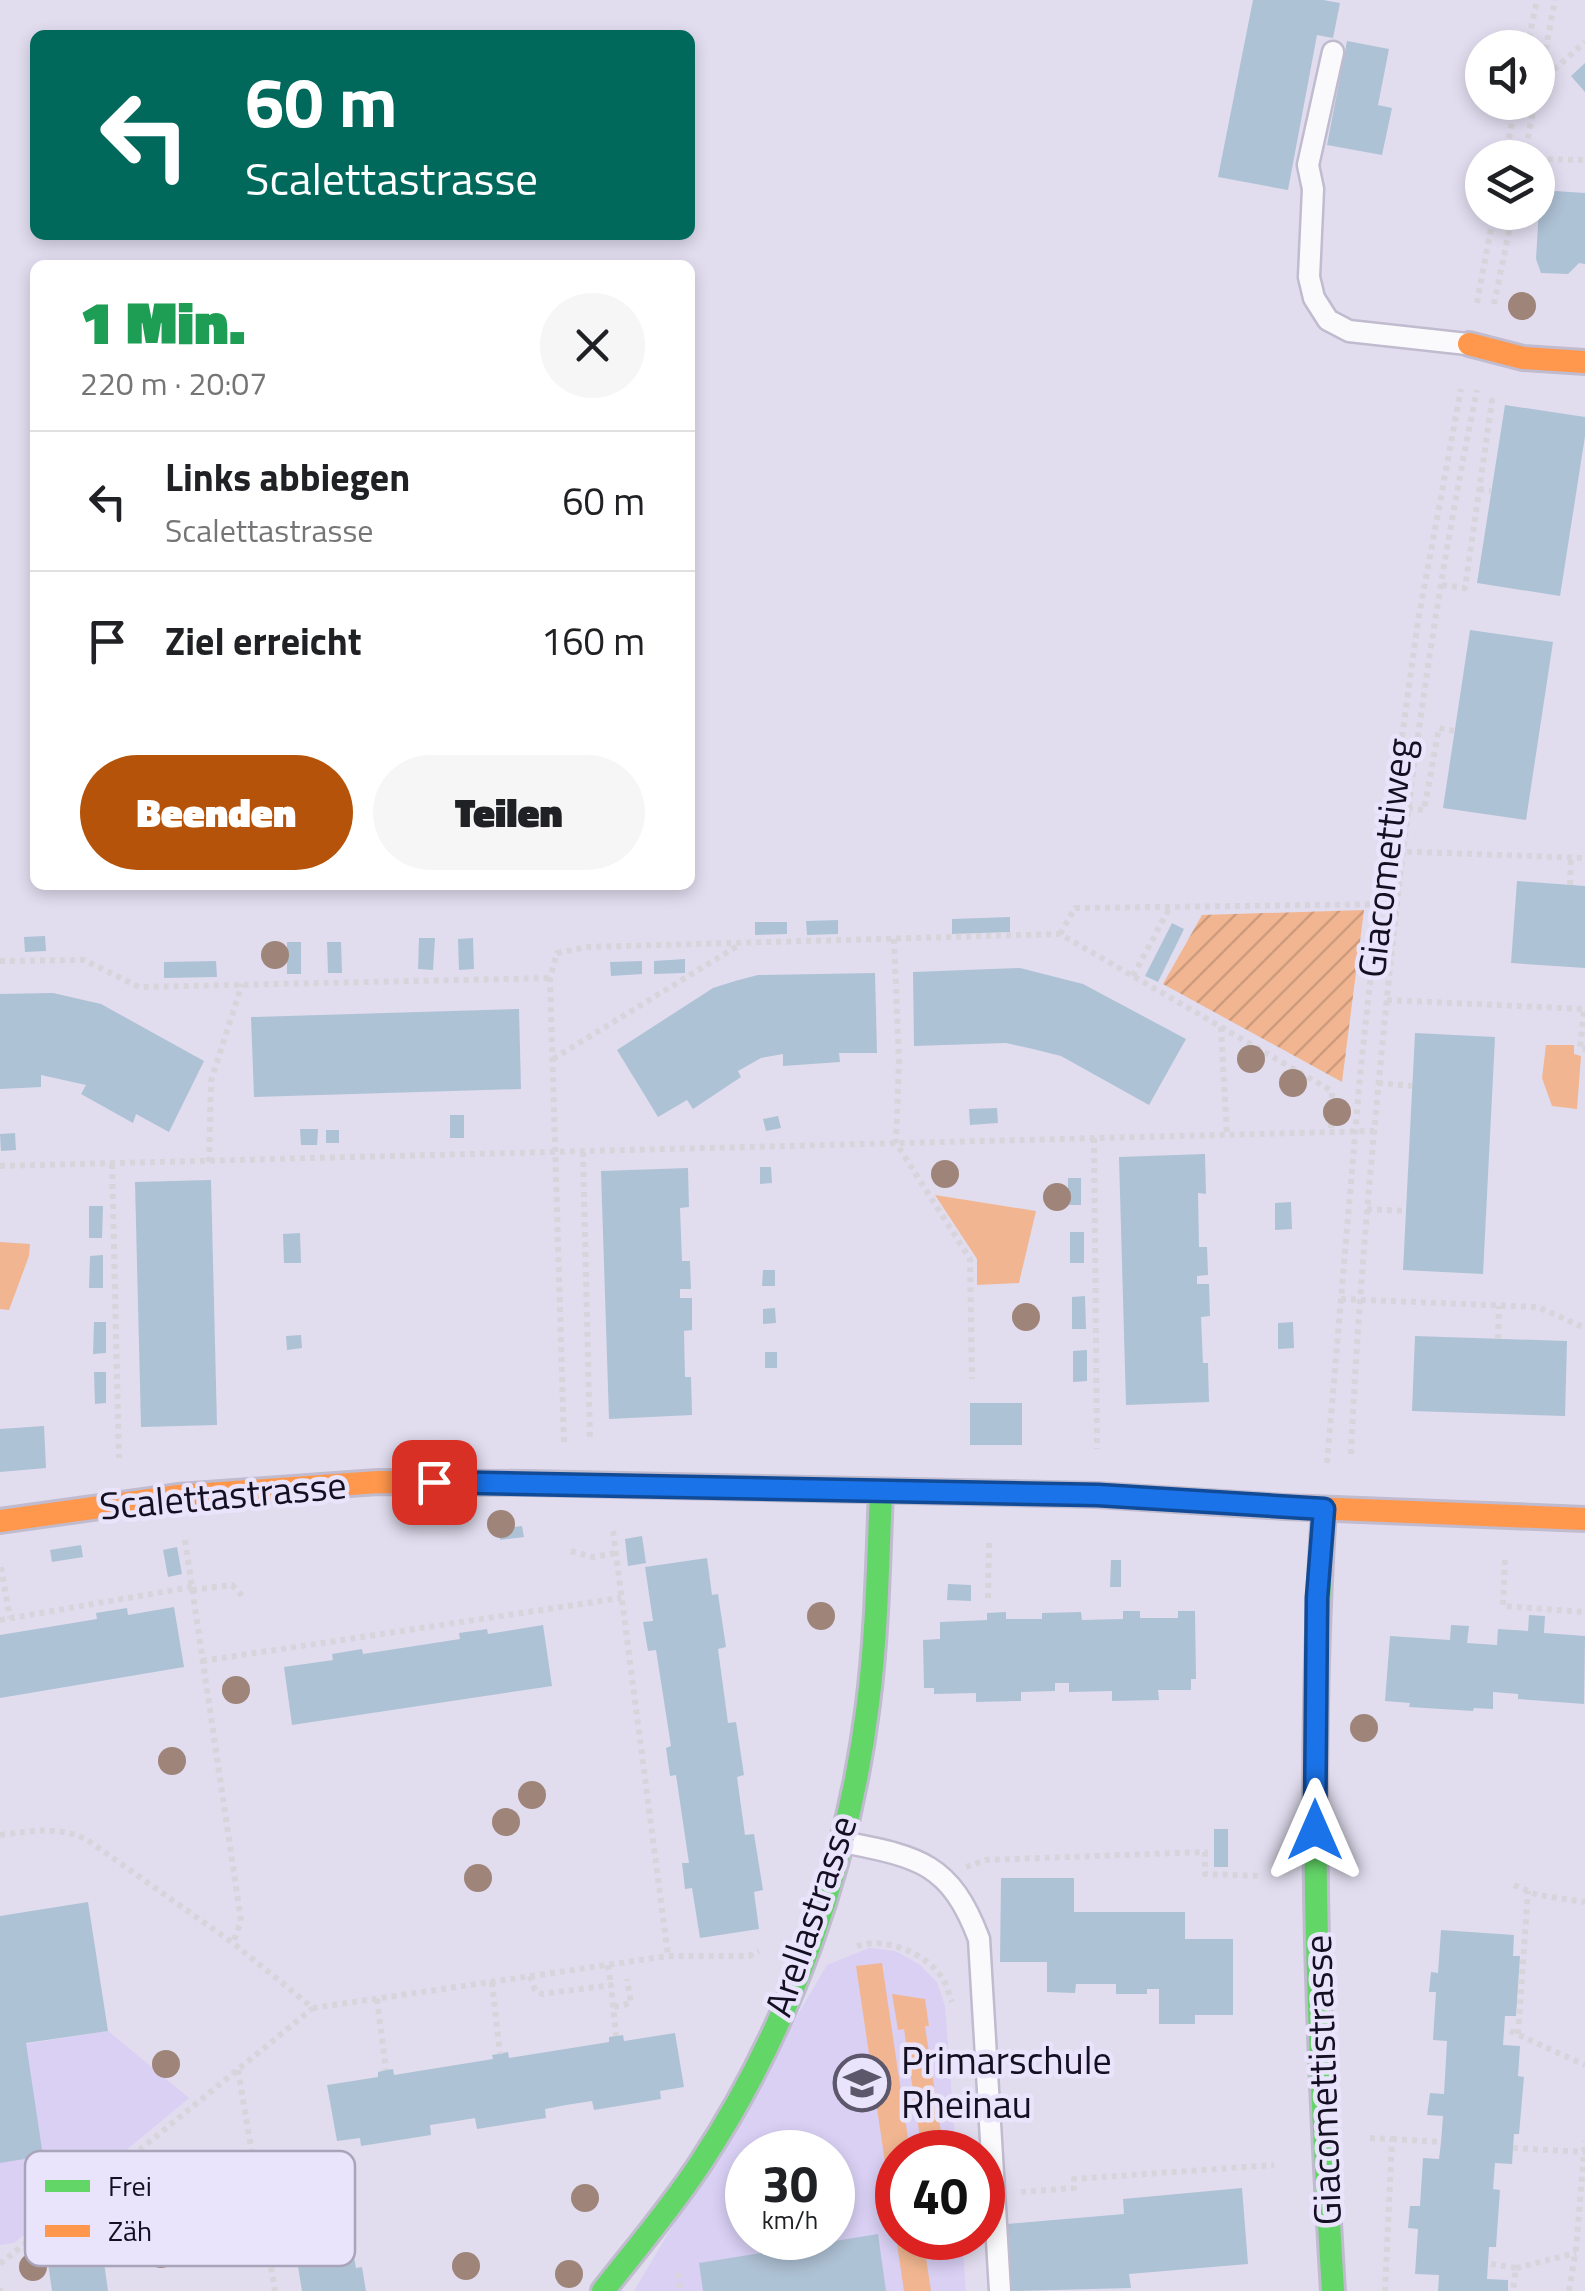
<!DOCTYPE html>
<html lang="de">
<meta charset="utf-8">
<style>
:root{--surface:#fff;--page:#f6f6f6;--text:#202124;--muted:#757577;--line:#e0e0e0;--accent:#b45309}
body{margin:0;font-family:"Titillium Web",sans-serif;background:var(--page);color:var(--text);height:100vh;display:flex;flex-direction:column;font-size:38px;white-space:nowrap}
*{box-sizing:border-box;margin:0}
p{font-size:32px;color:var(--muted)}
.icon{flex:none;width:55px;height:55px;fill:none;stroke:currentColor;stroke-width:2;stroke-linecap:round;stroke-linejoin:round}
.map{position:relative;flex:1;overflow:hidden}
.panel{position:absolute;left:30px;top:260px;width:665px;height:630px;display:flex;flex-direction:column;background:var(--surface);border-radius:15px;box-shadow:0 5px 15px #0003}
.panel>*{flex:none}
.guide{position:absolute;left:30px;top:30px;width:665px;height:210px;border-radius:15px;box-shadow:0 5px 15px #0003;background:#00695c;color:#fff;overflow:hidden}
.tools{position:absolute;left:1465px;top:30px;display:grid;gap:20px}
.tools a{display:grid;place-items:center;width:90px;height:90px;border-radius:50%;background:var(--surface);box-shadow:0 5px 15px #0003;font-size:50px}
.speed{position:absolute;left:725px;top:2130px;display:flex;gap:20px;font-size:50px;font-weight:700;text-align:center}
.speed>*{display:grid;place-content:center;width:130px;height:130px;border-radius:50%;background:var(--surface);box-shadow:0 5px 15px #0003;line-height:1}
.speed small{font-size:25px;font-weight:400}
.speed .limit{border:15px solid #d22;background:#fff;color:#111}
.pin{position:absolute;display:grid;place-items:center;width:85px;height:85px;color:#fff;margin:-42px;border-radius:20px;box-shadow:0 5px 15px #0006}
.me{position:absolute;width:110px;margin:-55px;rotate:0deg;stroke-linejoin:round;filter:drop-shadow(0 0 8px #0008)}
.turn{display:flex;align-items:center;gap:35px;height:210px;padding:0 50px;font-size:45px}
.turn .icon{width:130px;height:130px;stroke-width:2.5}
.turn b{display:block;font-size:70px;line-height:85px}
.round{display:grid;place-items:center;flex:none;width:105px;height:105px;border-radius:52px;background:var(--page)}
.headline{display:flex;align-items:center;justify-content:space-between;height:170px;padding:0 50px}
h1{font-size:60px;font-weight:800;line-height:75px;color:#1e9e55}
.action{display:flex;gap:20px;margin-top:auto;padding:20px 50px}
.action a{flex:1;height:115px;border-radius:60px;background:var(--accent);color:#fff;font-size:40px;font-weight:800;line-height:115px;text-align:center}
.action a+a{background:var(--page);color:var(--text)}
ul{padding:0;list-style:none}
li{display:flex;align-items:center;gap:30px;height:140px;padding:0 50px;border-top:2px solid var(--line)}
li div{flex:1}
li b{display:block;font-size:38px}
li em{font-style:normal}
.map>svg:first-child{display:block}
</style>
<div class="map">
<svg width="1585" height="2291" viewBox="0 0 1585 2291">
<defs>
<pattern id="garden-furrows" width="10" height="10" patternUnits="userSpaceOnUse" patternTransform="scale(2.5)"><rect width="10" height="10" fill="#f1b691"/><path d="M-1 1l2-2M0 10L10 0M9 11l2-2" fill="none" stroke="#ce9b7d"/></pattern>
</defs>
<rect width="100%" height="100%" fill="#e1ddef"/>
<!-- built -->
<g fill="#d9d0f4" fill-rule="evenodd">
<path d="M869,1948L895,1951L919,1964L937,1982L945,2006L956,2152H898V2238H962L966,2291H634L827,1965ZM748,2152H832V2238H748Z"/>
<path d="M108,2031L189,2098L14,2243L0,2245V2048Z"/>
</g>
<!-- park -->
<g fill="#f1b691">
<path d="M1546,1045H1574V1054L1581,1056L1577,1109L1552,1106L1542,1078Z"/>
<path d="M935,1195L1036,1211L1019,1283L977,1285V1259Z"/>
<path d="M0,1242L30,1244L29,1256L9,1310L0,1309Z"/>
<path d="M882,1963L910,2152H898V2238H923L931,2291H904L856,1966Z"/>
<path d="M892,1994L925,1999L929,2026H925L944,2152H922L904,2029L898,2030Z"/>
</g>
<!-- garden -->
<path fill="url(#garden-furrows)" d="M1364,910L1342,1082L1163,984L1202,915Z"/>
<!-- building -->
<g fill="#aec2d5">
<path d="M1253,0H1323L1340,3L1333,38L1317,35L1288,190L1218,177Z"/>
<path d="M1347,41L1389,49L1378,105L1392,108L1382,155L1327,145Z"/>
<path d="M1585,63V92L1571,76Z"/>
<path d="M1540,190L1585,193V264L1579,263L1568,274L1541,273L1536,259Z"/>
<path d="M1505,405L1585,417V436L1560,596L1477,583Z"/>
<path d="M1470,630L1553,642L1526,820L1443,808Z"/>
<path d="M1517,881L1585,886V968L1511,963Z"/>
<path d="M1010,917V932L952,934V919Z"/>
<path d="M838,920V934L807,935L806,921Z"/>
<path d="M755,922H787V934L755,935Z"/>
<path d="M1172,923L1184,929L1158,982L1145,976Z"/>
<path d="M45,936L46,951L25,952L24,937Z"/>
<path d="M419,938H435L433,970L418,969Z"/>
<path d="M473,938L474,969L459,970L458,939Z"/>
<rect x="287" y="942" width="14" height="32"/>
<path d="M327,942H341L342,973H328Z"/>
<path d="M685,959V973L654,974V961Z"/>
<path d="M216,961L217,977L164,978V962Z"/>
<path d="M642,961V974L611,976L610,962Z"/>
<path d="M1020,968L1083,984L1186,1039L1149,1105L1061,1056L1033,1049L1006,1043L914,1046L913,972Z"/>
<path d="M875,973L877,1053H839L840,1062L783,1066V1054L761,1058L738,1071L741,1077L693,1109L687,1100L658,1117L617,1050L713,988L735,981L758,975Z"/>
<path d="M53,993L101,1004L204,1061L169,1132L136,1114L133,1123L81,1094L86,1085L41,1075V1087L0,1089V994Z"/>
<path d="M519,1009L521,1089L254,1097L251,1017Z"/>
<path d="M1415,1033L1495,1037L1483,1274L1403,1270Z"/>
<path d="M997,1108L998,1123L970,1125L969,1109Z"/>
<rect x="450" y="1115" width="14" height="23"/>
<path d="M778,1116L781,1128L766,1131L763,1119Z"/>
<path d="M300,1129H318L317,1145H301Z"/>
<rect x="326" y="1130" width="13" height="13"/>
<path d="M15,1133L16,1150L1,1151L0,1134Z"/>
<path d="M1205,1154L1206,1194L1198,1193L1199,1247H1207L1208,1275L1197,1276V1284H1209L1210,1316L1201,1317L1203,1363H1208L1209,1402L1126,1405L1119,1157Z"/>
<path d="M760,1167H771L772,1183L760,1184Z"/>
<path d="M688,1168L689,1207L680,1208L682,1261H690L691,1289H680V1298H692V1330L684,1331L685,1377H691L692,1415L609,1419L601,1171Z"/>
<rect x="1068" y="1178" width="13" height="27"/>
<path d="M211,1180L217,1425L141,1427L135,1182Z"/>
<path d="M1291,1202L1292,1229L1275,1230V1203Z"/>
<path d="M89,1206H103L102,1238H89Z"/>
<rect x="1070" y="1232" width="14" height="31"/>
<path d="M300,1233L301,1263H284L283,1234Z"/>
<path d="M103,1255V1288H89L90,1256Z"/>
<path d="M763,1270H775V1286H762Z"/>
<path d="M1085,1296L1086,1329H1072V1297Z"/>
<path d="M775,1308L776,1323L763,1324V1309Z"/>
<path d="M94,1322H106V1353L93,1354Z"/>
<path d="M1293,1322L1294,1348L1278,1349V1323Z"/>
<path d="M301,1335L302,1348L287,1350L286,1336Z"/>
<path d="M1415,1336L1567,1341L1565,1416L1412,1411Z"/>
<path d="M1087,1350V1381L1073,1382V1351Z"/>
<rect x="765" y="1352" width="12" height="16"/>
<path d="M94,1372H106V1403L95,1404Z"/>
<rect x="970" y="1403" width="52" height="42"/>
<path d="M44,1426L46,1468L0,1472V1429Z"/>
<path d="M522,1526L524,1537L500,1540L499,1529Z"/>
<path d="M642,1536L646,1563L628,1566L625,1539Z"/>
<path d="M81,1545L83,1557L52,1562L50,1550Z"/>
<path d="M177,1547L182,1574L168,1577L163,1550Z"/>
<path d="M707,1558L712,1595L718,1594L726,1647L718,1649L728,1723L736,1722L744,1775L737,1777L745,1835L754,1834L763,1890L754,1892L759,1929L700,1938L692,1888L685,1889L682,1863H689L676,1775L670,1776L666,1748L671,1746L656,1650L648,1651L643,1622L653,1621L645,1567Z"/>
<path d="M1111,1560H1121V1587H1110Z"/>
<path d="M948,1584L971,1585V1601L947,1600Z"/>
<path d="M174,1607L184,1667L0,1698V1635L97,1619L96,1613L127,1608L128,1615Z"/>
<path d="M1123,1611H1140V1618H1178V1611H1195L1196,1679H1191V1690H1158L1159,1700L1112,1701V1691L1069,1692V1683H1055V1691L1021,1692V1701L976,1702V1693L934,1694V1688H924L923,1640L940,1639V1622L987,1620V1613L1006,1612V1619H1042V1613L1081,1612L1082,1620L1123,1619Z"/>
<path d="M1529,1615L1545,1616L1544,1633L1585,1636L1584,1704L1518,1699V1694L1493,1692V1709L1474,1708L1473,1711L1409,1707L1410,1703L1385,1701L1390,1636L1450,1640L1451,1625L1469,1626L1467,1643L1497,1645L1498,1629L1528,1631Z"/>
<path d="M543,1625L552,1686L292,1725L284,1667L333,1660L332,1654L362,1649L363,1654L460,1639L459,1633L487,1629L488,1634Z"/>
<rect x="1214" y="1829" width="14" height="38"/>
<path d="M1001,1878H1074V1912H1185V1939H1233V2015H1195V2024H1159V1989H1147V1994H1116V1984H1076L1075,1993L1047,1992V1962H1000Z"/>
<path d="M88,1902L108,2031L26,2043L43,2156L0,2163V1916Z"/>
<path d="M1441,1930L1514,1935L1513,1956H1520L1516,2016H1505L1503,2045L1520,2046L1518,2076L1524,2077L1519,2134H1514L1512,2164L1495,2163L1493,2189L1500,2190L1496,2247H1489L1487,2279L1508,2280V2291H1438L1439,2275L1415,2274L1418,2229L1408,2228L1410,2206H1420L1423,2158L1439,2159L1441,2142L1443,2116L1427,2115L1430,2093L1444,2094L1447,2041L1433,2040L1436,1992H1429L1431,1972L1438,1973Z"/>
<path d="M675,2033L684,2087L660,2091L661,2099L594,2110L592,2101L566,2105L545,2109L546,2118L477,2129L475,2118L457,2121L430,2125L431,2135L361,2146L360,2138L337,2141L327,2085L378,2077V2072L386,2070L393,2069L394,2075L493,2059L492,2055L508,2052L509,2058L609,2042V2037L623,2035L624,2041Z"/>
<path d="M1242,2188L1248,2264L1129,2274L1131,2288L1012,2291L1007,2224L1124,2214L1123,2199Z"/>
<path d="M878,2234L886,2291H703L699,2263Z"/>
<path d="M352,2245L356,2268L362,2267L366,2291H302L296,2254Z"/>
<path d="M103,2255L108,2291H52L48,2263Z"/>
</g>
<g fill="none" stroke-linecap="round" stroke-linejoin="round">
<!-- lane casing -->
<g stroke="#c0bbce" stroke-width="25">
<g id="lane">
<path d="M1333,52L1308,165L1313,189L1309,277L1314,298L1328,320L1349,331L1467,344"/>
<path d="M843,1842C918,1857 950,1862 979,1939L1000,2291"/>
</g>
</g>
<!-- fast casing -->
<g stroke="#c0bbce" stroke-width="28">
<g id="fast">
<path d="M528,1483L1097,1495L1286,1507"/>
<path d="M1324,1509C1307,1770 1317,2030 1333,2291"/>
<path d="M603,2291C636,2249 671,2208 700,2164C790,2028 848,1866 868,1704C877,1633 878,1562 881,1491"/>
</g>
</g>
<!-- slow casing -->
<g stroke="#c0bbce" stroke-width="28">
<g id="slow">
<path d="M1469,344L1523,358L1585,362"/>
<path d="M1286,1507L1585,1519"/>
<path d="M0,1521L178,1496L378,1482L528,1483"/>
</g>
</g>
<!-- path -->
<g stroke="#d7d5db" stroke-width="6" stroke-dasharray="5 5" stroke-linecap="butt">
<path d="M1527,48L1537,0"/>
<path d="M1539,83L1585,42"/>
<path d="M1538,89L1555,0"/>
<path d="M1506,155L1518,158"/>
<path d="M1505,158L1516,102"/>
<path d="M1524,158L1535,102"/>
<path d="M1538,159L1585,160"/>
<path d="M1477,303L1494,212"/>
<path d="M1494,304L1513,212"/>
<path d="M1479,489L1491,491"/>
<path d="M1442,585L1465,588L1492,401L1487,400"/>
<path d="M1408,808L1424,810L1439,728L1454,731"/>
<path d="M1387,851L1585,858"/>
<path d="M1570,885L1571,858"/>
<path d="M1060,934L1075,908L1395,904"/>
<path d="M894,939L899,1061L896,1143L970,1259L972,1379"/>
<path d="M0,961L84,960L139,987L550,978"/>
<path d="M1133,976L1170,907"/>
<path d="M1387,1000L1584,1009L1580,1049H1585"/>
<path d="M1221,1027L1227,1135"/>
<path d="M553,1059L739,945"/>
<path d="M1378,1083L1412,1086"/>
<path d="M1094,1138L1097,1449"/>
<path d="M583,1152L590,1440"/>
<path d="M209,1162L211,1081L242,984"/>
<path d="M112,1164L119,1458"/>
<path d="M0,1166L1374,1131"/>
<path d="M1367,1209L1406,1211"/>
<path d="M1341,1299L1538,1307L1585,1328"/>
<path d="M1498,1339L1499,1306"/>
<path d="M564,1442L550,978L557,953L587,947L1060,934L1332,1091L1331,1132"/>
<path d="M1351,1454C1357,1318 1369,1183 1382,1048C1403,828 1432,607 1477,390"/>
<path d="M1327,1463L1361,1065L1379,903L1418,621L1461,389"/>
<path d="M613,1531L668,1956"/>
<path d="M185,1540L241,1921L233,1943"/>
<path d="M571,1551L593,1557L616,1553"/>
<path d="M1505,1560L1503,1606L1585,1612"/>
<path d="M1,1567L10,1618"/>
<path d="M192,1590L232,1585L245,1599"/>
<path d="M988,1598L989,1539"/>
<path d="M0,1620L192,1587"/>
<path d="M202,1661L621,1598"/>
<path d="M0,1835C32,1831 56,1826 86,1839L233,1943L313,2008L668,1956H749L759,1951"/>
<path d="M966,1867L986,1860L1205,1852V1874L1262,1876"/>
<path d="M1514,1885L1538,1895L1585,1902"/>
<path d="M857,1946C885,1936 928,1954 943,1979C947,1985 949,1995 952,2002"/>
<path d="M608,1965L611,1985"/>
<path d="M530,1976L535,1990L542,1994L611,1985L616,2036"/>
<path d="M492,1982L500,2054"/>
<path d="M377,1999L386,2070"/>
<path d="M614,2007L631,2003L627,1979"/>
<path d="M1510,2031L1585,2065"/>
<path d="M1518,2034L1528,1891"/>
<path d="M238,2070L275,2291"/>
<path d="M1370,2138L1392,2139L1385,2291"/>
<path d="M1392,2139L1441,2142"/>
<path d="M1513,2148L1585,2152"/>
<path d="M1021,2192L1074,2188V2179L1274,2165"/>
<path d="M0,2264L313,2008"/>
<path d="M1491,2264L1516,2268L1513,2291"/>
<path d="M1516,2268L1576,2253"/>
<path d="M678,2273L680,2291"/>
<path d="M0,2288V2291"/>
<path d="M1569,2291L1576,2249L1585,2141"/>
</g>
<!-- lane -->
<use href="#lane" stroke="#fafafd" stroke-width="20"/>
<!-- fast -->
<use href="#fast" stroke="#63d668" stroke-width="22"/>
<!-- slow -->
<use href="#slow" stroke="#ff974d" stroke-width="22"/>
</g>
<!-- trees -->
<g fill="#9e8479">
<circle cx="1522" cy="306" r="14"/>
<circle cx="275" cy="955" r="14"/>
<circle cx="1251" cy="1059" r="14"/>
<circle cx="1293" cy="1083" r="14"/>
<circle cx="1337" cy="1112" r="14"/>
<circle cx="945" cy="1174" r="14"/>
<circle cx="1057" cy="1197" r="14"/>
<circle cx="1026" cy="1317" r="14"/>
<circle cx="501" cy="1524" r="14"/>
<circle cx="821" cy="1616" r="14"/>
<circle cx="236" cy="1690" r="14"/>
<circle cx="1364" cy="1728" r="14"/>
<circle cx="172" cy="1761" r="14"/>
<circle cx="532" cy="1795" r="14"/>
<circle cx="506" cy="1822" r="14"/>
<circle cx="478" cy="1878" r="14"/>
<circle cx="166" cy="2064" r="14"/>
<circle cx="585" cy="2198" r="14"/>
<circle cx="161" cy="2254" r="14"/>
<circle cx="466" cy="2266" r="14"/>
<circle cx="33" cy="2267" r="14"/>
<circle cx="569" cy="2274" r="14"/>
</g>
<g fill="none" stroke-linecap="round" stroke-linejoin="round">
<!-- route casing -->
<g stroke="#114b97" stroke-width="25">
<path id="route" d="M434,1482L1098,1495L1324,1509L1317,1598L1315,1830"/>
</g>
<!-- route -->
<use href="#route" stroke="#1a73e8" stroke-width="18"/>
</g>
<!-- icons -->
<defs>
<g id="school-ring" transform="scale(2.875)"><circle r="9.5" fill="#e9e4fb" stroke="#5c576a" stroke-width="1.5"/><path d="M0-5L7-2L0 1L-7-2ZM-4 1L0 2.5L4 1V4Q0 6-4 4Z" fill="#5c576a"/></g>
</defs>
<g fill-rule="evenodd">
<use href="#school-ring" x="862" y="2083"/>
</g>
<g text-anchor="middle" stroke-width="9" stroke-linejoin="round" paint-order="stroke">
<!-- street labels -->
<g font-size="38" fill="#150f22" stroke="#e9e4fb">
<text transform="translate(1386 858) rotate(-83)" y="13">Giacomettiweg</text>
<text transform="translate(223 1496) rotate(-5)" y="13">Scalettastrasse</text>
<text transform="translate(811 1916) rotate(-71)" y="13">Arellastrasse</text>
<text transform="translate(1323 2080) rotate(-92)" y="13">Giacomettistrasse</text>
</g>
<!-- poi labels -->
<g font-size="38" fill="#150f22" stroke="#e9e4fb" text-anchor="start">
<text x="901" y="2074">Primarschule<tspan x="901" dy="44">Rheinau</tspan></text>
</g>
</g>
<!-- legend -->
<rect x="25" y="2151" width="330" height="115" rx="15" fill="#e9e4fb" stroke="#a9a4ba" stroke-width="2.5"/>
<rect x="45" y="2180" width="45" height="12" fill="#63d668"/>
<rect x="45" y="2225" width="45" height="12" fill="#ff974d"/>
<g font-size="28" fill="#150f22">
<text x="108" y="2196">Frei</text>
<text x="108" y="2241">Zäh</text>
</g>
</svg>
<div class="tools">
<a><svg class="icon" aria-label="sound" viewBox="0 0 24 24"><path d="M4 9h4l5-4v14l-5-4H4zM17 9q2 3 0 6"/></svg></a>
<a><svg class="icon" aria-label="layers" viewBox="0 0 24 24"><path d="M12 4l9 5-9 5-9-5zM3 14l9 5 9-5"/></svg></a>
</div>
<div class="speed"><div>30<small>km/h</small></div><div class="limit">40</div></div>
<div class="pin" style="left:434px;top:1482px;background:#d93025"><svg class="icon" aria-label="arrive" viewBox="0 0 24 24"><path d="M6 21V4h12l-3 4 3 4H6"/></svg></div>
<svg class="me" style="left:1315px;top:1830px" viewBox="-20 -20 40 40"><path d="M0-17L14 15 0 8-14 15z" fill="#1a73e8" stroke="#fff" stroke-width="4"/></svg>
<div class="guide">
<div class="turn"><svg class="icon" aria-label="left" viewBox="0 0 24 24"><path d="M17 20v-9H6M10 6l-5 5 5 5"/></svg><div><b>60 m</b>Scalettastrasse</div></div>
</div>
<section class="panel">
<div class="headline"><div><h1>1 Min.</h1><p>220 m · 20:07</p></div><a class="round"><svg class="icon" aria-label="close" viewBox="0 0 24 24"><path d="M6 6l12 12M18 6L6 18"/></svg></a></div>
<ul>
<li><svg class="icon" aria-label="left" viewBox="0 0 24 24"><path d="M17 20v-9H6M10 6l-5 5 5 5"/></svg><div><b>Links abbiegen</b><p>Scalettastrasse</p></div><em>60 m</em></li>
<li><svg class="icon" aria-label="arrive" viewBox="0 0 24 24"><path d="M6 21V4h12l-3 4 3 4H6"/></svg><div><b>Ziel erreicht</b></div><em>160 m</em></li>
</ul>
<div class="action"><a>Beenden</a><a>Teilen</a></div>
</section>
</div>
